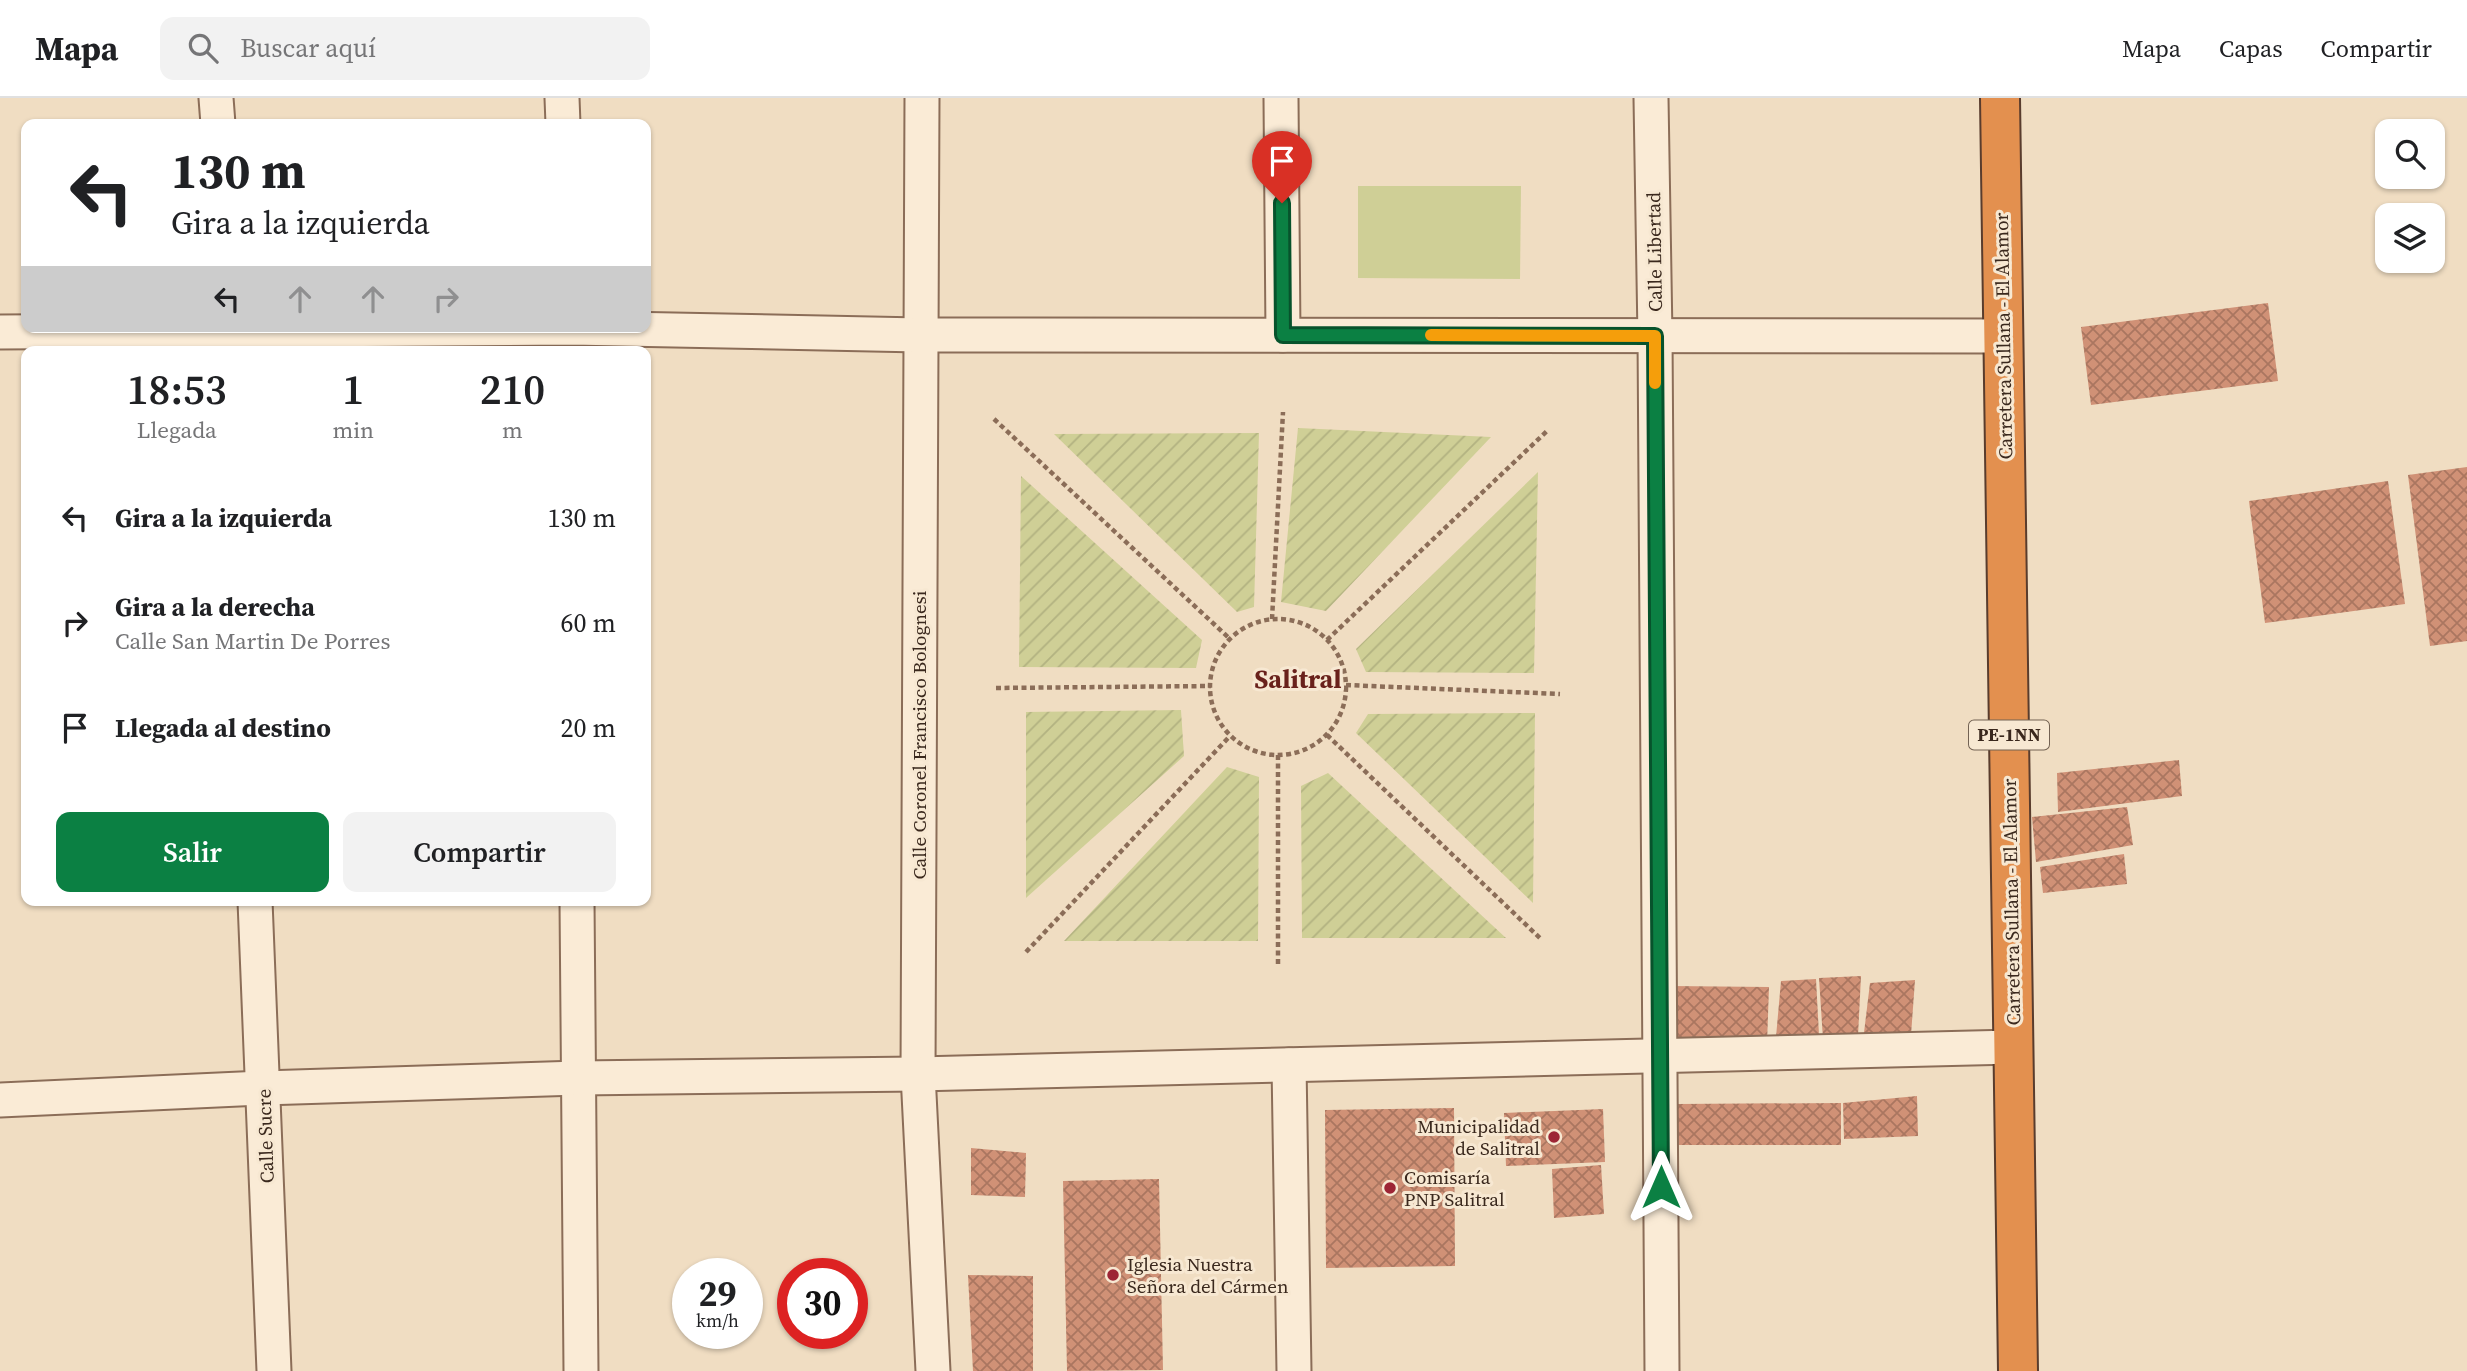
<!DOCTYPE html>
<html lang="es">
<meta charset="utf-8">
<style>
:root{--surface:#fff;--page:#f2f2f2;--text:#202124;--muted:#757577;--line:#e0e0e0;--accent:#0b8043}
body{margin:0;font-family:"Source Serif 4",serif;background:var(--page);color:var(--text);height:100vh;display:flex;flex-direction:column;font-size:26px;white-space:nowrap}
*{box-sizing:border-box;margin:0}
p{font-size:23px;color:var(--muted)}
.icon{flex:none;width:38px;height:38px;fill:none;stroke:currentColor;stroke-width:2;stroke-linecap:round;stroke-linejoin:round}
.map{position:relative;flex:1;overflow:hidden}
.details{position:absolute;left:21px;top:248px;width:630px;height:560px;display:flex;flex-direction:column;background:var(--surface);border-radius:14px;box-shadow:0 2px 5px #0004}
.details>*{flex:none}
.hud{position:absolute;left:21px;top:21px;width:630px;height:214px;border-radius:14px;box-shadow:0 2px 5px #0004;background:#fff;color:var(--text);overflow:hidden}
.buttons{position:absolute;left:2375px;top:21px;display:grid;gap:14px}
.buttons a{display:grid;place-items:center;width:70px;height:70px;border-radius:14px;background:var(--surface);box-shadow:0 2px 5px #0004;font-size:35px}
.speed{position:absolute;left:672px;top:1160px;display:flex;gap:14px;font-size:35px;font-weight:700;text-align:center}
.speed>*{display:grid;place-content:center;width:91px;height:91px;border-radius:50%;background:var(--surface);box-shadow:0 2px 5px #0004;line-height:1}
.speed small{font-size:18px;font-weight:400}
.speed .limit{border:10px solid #d22;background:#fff;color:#111}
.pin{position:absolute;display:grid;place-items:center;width:60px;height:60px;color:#fff;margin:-72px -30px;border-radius:50% 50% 50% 0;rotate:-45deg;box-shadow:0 0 7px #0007}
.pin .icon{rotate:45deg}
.me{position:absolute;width:77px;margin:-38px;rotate:0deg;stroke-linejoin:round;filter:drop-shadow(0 0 5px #0008)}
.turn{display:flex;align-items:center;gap:24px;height:147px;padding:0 35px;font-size:32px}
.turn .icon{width:91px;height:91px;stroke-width:2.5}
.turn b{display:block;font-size:49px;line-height:60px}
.lanes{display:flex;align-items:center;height:66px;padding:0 35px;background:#0003;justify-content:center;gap:35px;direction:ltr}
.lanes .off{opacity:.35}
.eta{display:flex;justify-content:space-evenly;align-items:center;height:119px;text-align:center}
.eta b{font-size:42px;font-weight:600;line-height:49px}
.action{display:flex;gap:14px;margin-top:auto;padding:14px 35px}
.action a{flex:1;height:80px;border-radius:14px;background:var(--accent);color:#fff;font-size:28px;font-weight:600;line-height:80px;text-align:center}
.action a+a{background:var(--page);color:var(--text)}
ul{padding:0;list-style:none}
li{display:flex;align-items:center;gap:21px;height:105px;padding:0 35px}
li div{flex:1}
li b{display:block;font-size:26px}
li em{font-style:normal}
header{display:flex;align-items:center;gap:42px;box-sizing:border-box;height:98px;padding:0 35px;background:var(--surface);border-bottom:2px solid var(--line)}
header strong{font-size:33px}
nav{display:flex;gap:38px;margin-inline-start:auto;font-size:24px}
.search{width:490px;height:63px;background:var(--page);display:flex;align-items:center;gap:18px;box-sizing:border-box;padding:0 24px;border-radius:14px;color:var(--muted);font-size:26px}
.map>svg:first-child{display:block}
</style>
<header>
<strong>Mapa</strong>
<div class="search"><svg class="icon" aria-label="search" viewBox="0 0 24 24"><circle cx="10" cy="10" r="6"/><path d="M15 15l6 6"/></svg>Buscar aquí</div>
<nav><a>Mapa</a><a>Capas</a><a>Compartir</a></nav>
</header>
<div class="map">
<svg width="2467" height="1273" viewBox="0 0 2467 1273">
<defs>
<pattern id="garden-furrows" width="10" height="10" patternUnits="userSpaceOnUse" patternTransform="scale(1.75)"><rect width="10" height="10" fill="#cfcf96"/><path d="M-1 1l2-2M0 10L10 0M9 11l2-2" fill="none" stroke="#b2b281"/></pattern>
<pattern id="building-cross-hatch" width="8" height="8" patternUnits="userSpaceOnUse" patternTransform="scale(1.75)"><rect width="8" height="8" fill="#d09176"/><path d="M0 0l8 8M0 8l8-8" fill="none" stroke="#aa7660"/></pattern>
</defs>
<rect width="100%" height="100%" fill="#f0ddc2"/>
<!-- grass -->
<path fill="#cfcf96" d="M1358,88H1521L1520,181L1358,180Z"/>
<!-- garden -->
<g fill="url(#garden-furrows)">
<path d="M1298,330L1491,339L1326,513L1281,504Z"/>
<path d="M1259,335L1254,509L1237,514L1054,336Z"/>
<path d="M1538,374L1534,575L1366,574L1356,551Z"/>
<path d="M1021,378L1202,542L1196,570L1019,569Z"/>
<path d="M1181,612L1184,658L1026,800V614Z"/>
<path d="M1535,615L1533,805L1356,635L1368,616Z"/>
<path d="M1227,669L1259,679L1258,843H1064Z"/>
<path d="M1328,675L1506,840H1302L1301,688Z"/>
</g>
<!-- building -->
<g fill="url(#building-cross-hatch)">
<path d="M2268,205L2278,283L2091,307L2081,229Z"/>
<path d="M2467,369V543L2430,548L2408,377Z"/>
<path d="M2388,383L2405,506L2265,525L2249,403Z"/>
<path d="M2179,662L2182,698L2058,714L2057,675Z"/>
<path d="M2127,709L2133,747L2036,764L2032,719Z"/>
<path d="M2124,756L2127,786L2043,795L2040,769Z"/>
<path d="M1861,878L1858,938L1823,941L1819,880Z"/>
<path d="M1816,881L1819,937L1776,939L1781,883Z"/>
<path d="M1915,882L1911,937L1863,943L1870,885Z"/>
<path d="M1670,888L1769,889L1767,946L1669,947Z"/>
<path d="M1917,998L1918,1038L1844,1041L1843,1005Z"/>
<path d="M1841,1005V1047H1678L1677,1006Z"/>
<path d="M1454,1010L1455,1168L1326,1170L1325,1012Z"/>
<path d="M1603,1011L1605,1064L1506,1068L1504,1015Z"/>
<path d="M971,1050L1026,1055L1025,1099L971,1097Z"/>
<path d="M1601,1067L1604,1116L1554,1120L1552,1071Z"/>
<path d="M1159,1081L1163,1272L1067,1273L1063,1083Z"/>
<path d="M968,1177L1033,1178V1273H973Z"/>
</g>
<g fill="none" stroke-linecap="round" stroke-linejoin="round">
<!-- street casing -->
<g stroke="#8b6d58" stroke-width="37">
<g id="street">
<path d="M216,0L218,26"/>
<path d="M562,0L563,26"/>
<path d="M922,0L918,976L933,1273"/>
<path d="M1281,0L1283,237"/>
<path d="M1651,0L1655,238L1662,1273"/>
<path d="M0,234L571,230L920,237L2003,238"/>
<path d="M255,803L274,1273"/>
<path d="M577,803L581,1273"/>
<path d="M1289,967L1294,1273"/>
<path d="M0,1002L263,990L578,980L918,976L2013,949"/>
</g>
</g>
<!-- highway casing -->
<g stroke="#593c2d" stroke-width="42">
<path id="highway" d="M2000,0L2018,1273"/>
</g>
<!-- path -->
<g stroke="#8b6d58" stroke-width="4.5" stroke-dasharray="5 3.5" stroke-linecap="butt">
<path d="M994,321L1230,541"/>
<path d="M1272,521L1283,314"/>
<circle cx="1278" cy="589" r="68"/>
<path d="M1327,542L1547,333"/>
<path d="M1346,587L1560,596"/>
<path d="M996,590L1211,588"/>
<path d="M1327,637L1542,842"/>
<path d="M1278,657V866"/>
<path d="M1026,854L1230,638"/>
</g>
<!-- street -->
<use href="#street" stroke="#faebd6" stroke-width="33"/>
<!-- highway -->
<use href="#highway" stroke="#e3904f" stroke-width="38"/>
</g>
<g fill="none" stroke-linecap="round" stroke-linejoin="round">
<!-- route casing -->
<g stroke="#07532c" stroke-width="18">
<path id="route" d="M1282,105L1283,237L1655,238L1661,1089"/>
</g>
<!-- route -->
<use href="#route" stroke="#0b8043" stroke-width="12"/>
<!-- slow -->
<path stroke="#f59e0b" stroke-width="12" d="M1431,237L1655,238V285"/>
</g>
<!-- markers -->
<g fill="#9d2535" stroke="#f7e8d2" stroke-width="2.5">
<circle cx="1554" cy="1039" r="7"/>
<circle cx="1390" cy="1090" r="7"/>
<circle cx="1113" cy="1177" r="7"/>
</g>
<g text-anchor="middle" stroke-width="6" stroke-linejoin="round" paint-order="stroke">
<!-- shield labels -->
<rect fill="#f7e8d2" stroke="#736253" stroke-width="2" x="1969" y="622.5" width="80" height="29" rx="5"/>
<g font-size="18" font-weight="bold" fill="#3a281d">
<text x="2009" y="643">PE-1NN</text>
</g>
<!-- street labels -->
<g font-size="19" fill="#3a281d" stroke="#f7e8d2">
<text transform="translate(1654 154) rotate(-91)" y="7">Calle Libertad</text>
<text transform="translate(2003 238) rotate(-91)" y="7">Carretera Sullana - El Alamor</text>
<text transform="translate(919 637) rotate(-90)" y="7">Calle Coronel Francisco Bolognesi</text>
<text transform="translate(2011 804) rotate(-91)" y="7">Carretera Sullana - El Alamor</text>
<text transform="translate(265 1038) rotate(-92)" y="7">Calle Sucre</text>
</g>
<!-- poi labels -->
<g font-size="19" fill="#3a281d" stroke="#f7e8d2" text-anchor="start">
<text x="1540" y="1035" text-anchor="end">Municipalidad<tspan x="1540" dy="22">de Salitral</tspan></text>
<text x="1404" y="1086">Comisaría<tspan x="1404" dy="22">PNP Salitral</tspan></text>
<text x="1127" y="1173">Iglesia Nuestra<tspan x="1127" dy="22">Señora del Cármen</tspan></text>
</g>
<!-- district labels -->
<g font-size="26" font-weight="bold" fill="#69211b" stroke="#f7e8d2">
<text x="1298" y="590">Salitral</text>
</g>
</g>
</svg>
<div class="buttons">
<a><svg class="icon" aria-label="search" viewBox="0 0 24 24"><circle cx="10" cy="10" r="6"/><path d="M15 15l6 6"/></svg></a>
<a><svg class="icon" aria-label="layers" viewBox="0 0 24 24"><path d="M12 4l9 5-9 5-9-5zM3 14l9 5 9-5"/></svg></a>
</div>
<div class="speed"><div>29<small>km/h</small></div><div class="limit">30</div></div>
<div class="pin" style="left:1282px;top:105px;background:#d93025"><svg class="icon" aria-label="arrive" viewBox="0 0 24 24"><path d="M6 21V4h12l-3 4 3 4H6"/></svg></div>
<svg class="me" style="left:1661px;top:1089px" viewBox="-20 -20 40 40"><path d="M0-17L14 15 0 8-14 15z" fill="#0b8043" stroke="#fff" stroke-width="4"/></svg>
<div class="hud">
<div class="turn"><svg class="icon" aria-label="left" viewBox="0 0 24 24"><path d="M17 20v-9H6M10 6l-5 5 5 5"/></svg><div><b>130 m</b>Gira a la izquierda</div></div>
<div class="lanes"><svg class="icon" aria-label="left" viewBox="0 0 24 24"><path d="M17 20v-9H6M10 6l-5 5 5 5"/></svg><svg class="icon off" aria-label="ahead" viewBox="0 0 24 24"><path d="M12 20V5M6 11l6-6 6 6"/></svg><svg class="icon off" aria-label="ahead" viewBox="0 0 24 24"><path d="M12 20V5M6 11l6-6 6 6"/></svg><svg class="icon off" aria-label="right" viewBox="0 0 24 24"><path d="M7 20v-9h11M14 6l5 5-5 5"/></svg></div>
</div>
<section class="details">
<div class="eta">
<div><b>18:53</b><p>Llegada</p></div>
<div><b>1</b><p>min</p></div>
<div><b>210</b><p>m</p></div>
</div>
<ul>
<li><svg class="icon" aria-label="left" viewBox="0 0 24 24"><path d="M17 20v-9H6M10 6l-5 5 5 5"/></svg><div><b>Gira a la izquierda</b></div><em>130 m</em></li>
<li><svg class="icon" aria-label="right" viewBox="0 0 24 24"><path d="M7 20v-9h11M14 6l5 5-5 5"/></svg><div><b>Gira a la derecha</b><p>Calle San Martin De Porres</p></div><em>60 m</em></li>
<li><svg class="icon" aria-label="arrive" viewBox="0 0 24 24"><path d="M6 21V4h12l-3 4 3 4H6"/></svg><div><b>Llegada al destino</b></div><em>20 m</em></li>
</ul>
<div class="action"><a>Salir</a><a>Compartir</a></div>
</section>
</div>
